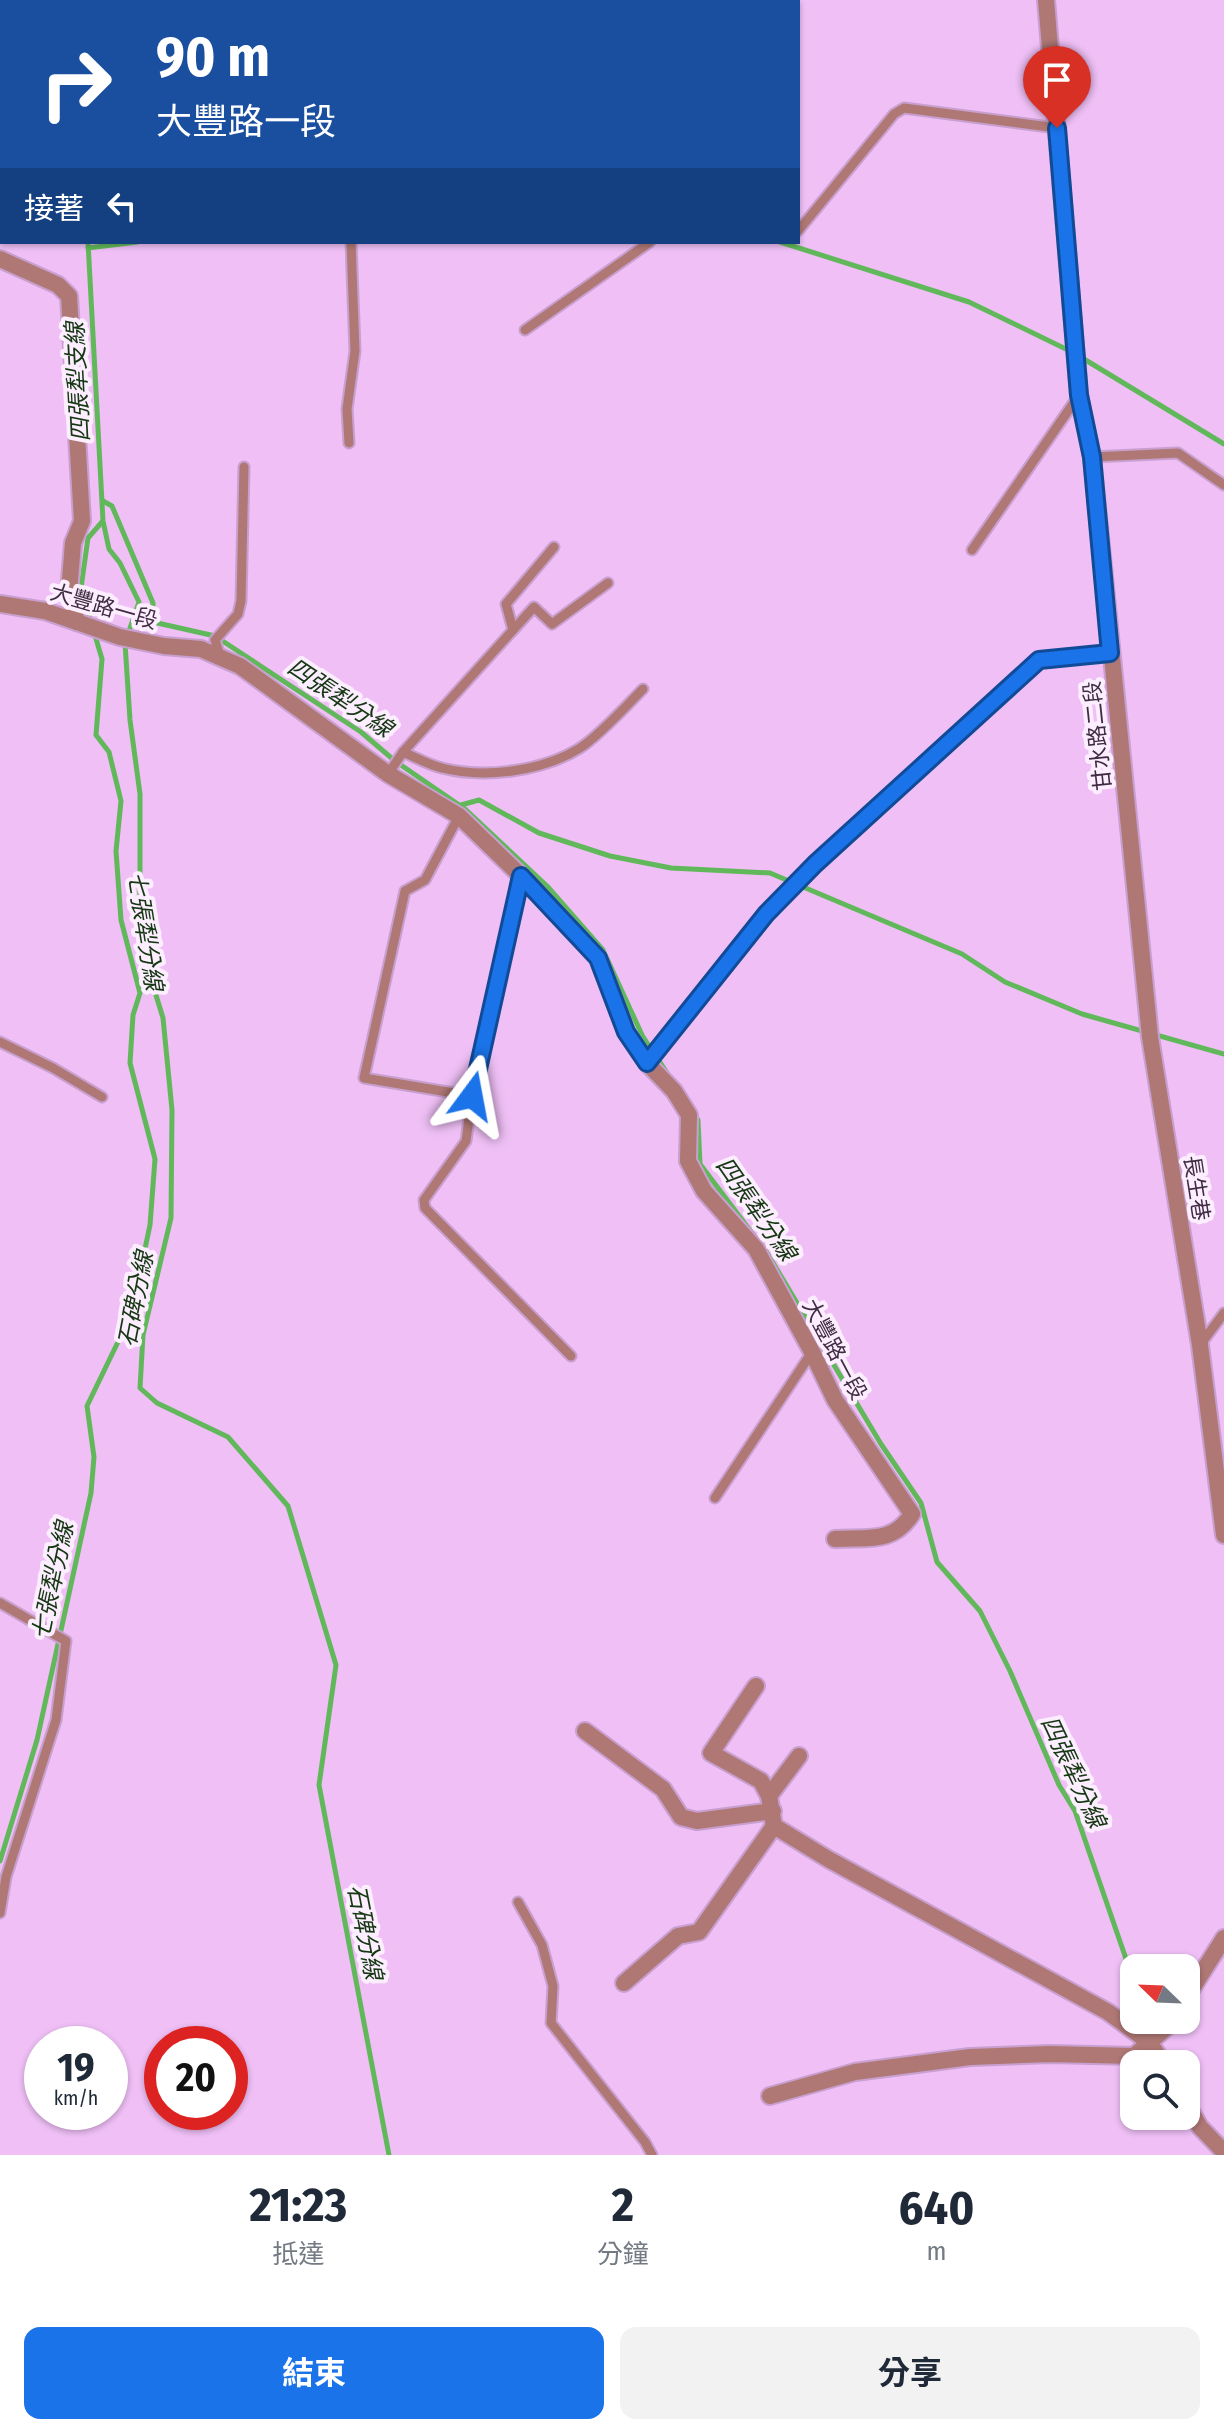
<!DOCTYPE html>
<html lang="zh-TW">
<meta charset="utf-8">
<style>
:root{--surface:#fff;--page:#f2f2f3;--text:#1f2937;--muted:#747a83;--accent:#1a73e8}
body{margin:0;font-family:"Fira Sans Condensed","Noto Sans TC",sans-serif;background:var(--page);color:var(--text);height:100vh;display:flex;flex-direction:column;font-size:30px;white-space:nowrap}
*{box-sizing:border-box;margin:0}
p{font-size:26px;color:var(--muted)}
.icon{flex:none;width:44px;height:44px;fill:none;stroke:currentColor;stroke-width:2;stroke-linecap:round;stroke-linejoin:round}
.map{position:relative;height:2155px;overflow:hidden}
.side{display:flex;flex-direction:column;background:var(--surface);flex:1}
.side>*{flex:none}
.banner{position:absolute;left:0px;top:0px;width:800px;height:244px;box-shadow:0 2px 6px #0004;background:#1a4fa0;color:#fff;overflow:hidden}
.needle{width:52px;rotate:293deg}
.tools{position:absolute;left:1120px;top:1954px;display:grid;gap:16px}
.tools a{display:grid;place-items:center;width:80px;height:80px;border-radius:16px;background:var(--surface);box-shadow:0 2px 6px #0004;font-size:40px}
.speed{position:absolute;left:24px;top:2026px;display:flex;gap:16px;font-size:40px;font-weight:700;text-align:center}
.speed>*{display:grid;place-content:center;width:104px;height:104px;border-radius:50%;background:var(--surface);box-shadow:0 2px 6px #0004;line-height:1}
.speed small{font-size:20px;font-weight:400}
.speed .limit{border:12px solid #d22;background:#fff;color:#111}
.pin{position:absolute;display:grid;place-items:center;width:68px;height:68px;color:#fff;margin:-82px -34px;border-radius:50% 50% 50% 0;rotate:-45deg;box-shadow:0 0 8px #0007}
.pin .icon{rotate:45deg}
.me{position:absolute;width:88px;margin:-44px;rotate:13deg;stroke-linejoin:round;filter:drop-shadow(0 0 6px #0008)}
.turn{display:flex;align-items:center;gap:28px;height:168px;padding:0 24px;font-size:36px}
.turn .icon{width:104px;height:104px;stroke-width:2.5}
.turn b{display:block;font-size:56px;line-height:68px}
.then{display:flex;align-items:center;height:76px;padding:0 24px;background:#0003;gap:16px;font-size:30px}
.eta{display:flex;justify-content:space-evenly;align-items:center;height:136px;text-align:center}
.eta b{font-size:48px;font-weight:700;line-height:56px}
.action{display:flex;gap:16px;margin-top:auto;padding:16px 24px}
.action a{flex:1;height:92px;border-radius:16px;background:var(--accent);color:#fff;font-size:32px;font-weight:700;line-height:92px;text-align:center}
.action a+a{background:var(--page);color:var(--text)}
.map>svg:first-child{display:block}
</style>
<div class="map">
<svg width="1224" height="2155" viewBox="0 0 1224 2155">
<rect width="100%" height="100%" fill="#efbff6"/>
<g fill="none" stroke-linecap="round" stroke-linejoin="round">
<!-- stream -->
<g stroke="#61b85a" stroke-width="5">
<path d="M13,0L15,2"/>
<path d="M55,0V2"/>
<path d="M88,242L103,521L109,549L120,563L139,602L128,634"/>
<path d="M780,242L969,302L1070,351"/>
<path d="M88,248L137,242"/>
<path d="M1079,356L1224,444"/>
<path d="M103,501L112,506L153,603V622L215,636L361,732L395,761L465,809L547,886L603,950L643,1037L667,1073"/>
<path d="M125,643L130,720L140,794V943L163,1018L172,1110L171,1218L143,1335L140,1388L157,1403L228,1437L288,1506L336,1665L319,1785L389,2155"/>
<path d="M461,805L479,800L539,833L610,856L671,868L770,873L962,954L1005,982L1082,1014L1224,1054"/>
<path d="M695,1115L698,1120L700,1164L755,1237"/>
<path d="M766,1251L881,1444L921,1503L937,1562L980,1611L1010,1671L1059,1785L1075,1811L1134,1982"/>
<path d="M0,1861L37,1740L91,1493L94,1457L87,1406L131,1315L150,1225L155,1159L130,1063L133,1015L140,993L121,920L116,851L121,801L109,752L96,735L102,659L81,588L88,538L102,522"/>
</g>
<!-- service casing -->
<g stroke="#c89fce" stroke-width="13">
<g id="service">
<path d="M798,231L894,114L904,108L1057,128"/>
<path d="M525,330L650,242"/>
<path d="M349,443L347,409L355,351L351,242"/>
<path d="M1092,457L1178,453L1224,485"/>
<path d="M972,550L1079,395"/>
<path d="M513,630L534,607L552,624L608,583"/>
<path d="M220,656L215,640L238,614L241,601L244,467"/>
<path d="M403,752C415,757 429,765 442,768C485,779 543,771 580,748C600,735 625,707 643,689"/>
<path d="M388,774L403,752L513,630L506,604L554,547"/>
<path d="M459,816L425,880L405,891L364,1078L472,1096"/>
<path d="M521,876L472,1096L466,1141L424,1200L425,1208L571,1356"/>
<path d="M0,1042L53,1068L102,1097"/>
<path d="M647,1063L766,914L815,864L1039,660L1110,653"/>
<path d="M1200,1345L1224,1313"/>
<path d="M715,1498L812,1352"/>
<path d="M0,1603L66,1641L56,1720L6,1877L0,1913"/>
<path d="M518,1902L542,1945L553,1986L551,2023L645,2142L652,2155"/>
</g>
</g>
<!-- minor casing -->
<g stroke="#c89fce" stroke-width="20">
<g id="minor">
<path d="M1046,0L1079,395L1092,457L1150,1037L1200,1345L1224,1535"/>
<path d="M0,259L58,285L69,296L82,521L73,543L69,592L77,622"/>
<path d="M0,604L45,611L120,637L164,646L201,649L240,666L388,774L459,816L521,876L598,958L626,1032L647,1063L674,1091L689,1115L688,1161L704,1191L756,1249L812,1352L835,1400L912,1514C893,1544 868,1537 835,1539"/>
<path d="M756,1686L711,1753L761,1781L769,1796L774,1826L828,1859L1108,2012L1149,2042L1164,2064"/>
<path d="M585,1731L663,1789L681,1817L697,1821L773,1811"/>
<path d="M769,1796L799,1756"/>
<path d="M624,1983L678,1936L699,1932L774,1826"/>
<path d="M1186,1998L1224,1938"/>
<path d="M770,2096L855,2072L970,2057L1050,2054L1134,2056L1167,2027L1172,2020"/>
<path d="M1186,2103L1200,2127L1224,2152"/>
</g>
</g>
<!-- service -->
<use href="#service" stroke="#af7875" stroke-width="9"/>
<!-- minor -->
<use href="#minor" stroke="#af7875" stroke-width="16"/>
</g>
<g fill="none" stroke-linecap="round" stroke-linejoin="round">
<!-- route casing -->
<g stroke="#114b97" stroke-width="20">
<path id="route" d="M472,1096L521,876L598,958L626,1032L647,1063L766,914L815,864L1039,660L1110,653L1092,457L1079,395L1057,128"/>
</g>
<!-- route -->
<use href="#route" stroke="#1a73e8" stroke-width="14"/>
</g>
<g text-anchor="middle" stroke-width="8" stroke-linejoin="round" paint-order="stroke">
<!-- street labels -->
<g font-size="22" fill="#3f2c42" stroke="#fdeeff">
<text transform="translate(104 606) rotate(16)" y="8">大豐路一段</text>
<text transform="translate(1097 736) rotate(-96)" y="8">甘水路二段</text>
<text transform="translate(1197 1188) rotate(81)" y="8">長生巷</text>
<text transform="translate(835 1349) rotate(62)" y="8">大豐路一段</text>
</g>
<!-- water labels -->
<g font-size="24" font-style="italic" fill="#153712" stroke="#fdeeff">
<text transform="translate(78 382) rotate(-93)" y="8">四張犁支線</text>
<text transform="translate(340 698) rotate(34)" y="8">四張犁分線</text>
<text transform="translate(145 931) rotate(81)" y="8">七張犁分線</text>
<text transform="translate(756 1209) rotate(55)" y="8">四張犁分線</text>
<text transform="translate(136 1299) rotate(-79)" y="8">石碑分線</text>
<text transform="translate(53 1581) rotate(-78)" y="8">七張犁分線</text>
<text transform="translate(1073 1772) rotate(65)" y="8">四張犁分線</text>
<text transform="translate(365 1932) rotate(79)" y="8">石碑分線</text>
</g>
</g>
</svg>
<div class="tools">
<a><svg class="needle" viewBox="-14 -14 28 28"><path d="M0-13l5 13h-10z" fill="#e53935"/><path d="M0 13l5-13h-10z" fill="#747a83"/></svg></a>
<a><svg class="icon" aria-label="search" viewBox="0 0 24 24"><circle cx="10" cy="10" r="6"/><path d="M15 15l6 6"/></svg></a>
</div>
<div class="speed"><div>19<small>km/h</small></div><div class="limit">20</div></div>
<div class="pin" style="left:1057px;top:128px;background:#d93025"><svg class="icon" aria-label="arrive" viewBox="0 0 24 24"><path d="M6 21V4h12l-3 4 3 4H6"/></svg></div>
<svg class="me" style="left:472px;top:1096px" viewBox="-20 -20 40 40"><path d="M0-17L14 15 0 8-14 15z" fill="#1a73e8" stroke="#fff" stroke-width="4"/></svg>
<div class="banner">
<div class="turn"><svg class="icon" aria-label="right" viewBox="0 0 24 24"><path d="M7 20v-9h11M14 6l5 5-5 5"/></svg><div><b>90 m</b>大豐路一段</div></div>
<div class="then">接著<svg class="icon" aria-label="left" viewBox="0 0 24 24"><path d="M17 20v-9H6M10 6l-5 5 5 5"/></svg></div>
</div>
</div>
<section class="side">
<div class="eta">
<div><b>21:23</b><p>抵達</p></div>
<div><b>2</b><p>分鐘</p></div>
<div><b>640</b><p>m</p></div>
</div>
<div class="action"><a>結束</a><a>分享</a></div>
</section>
